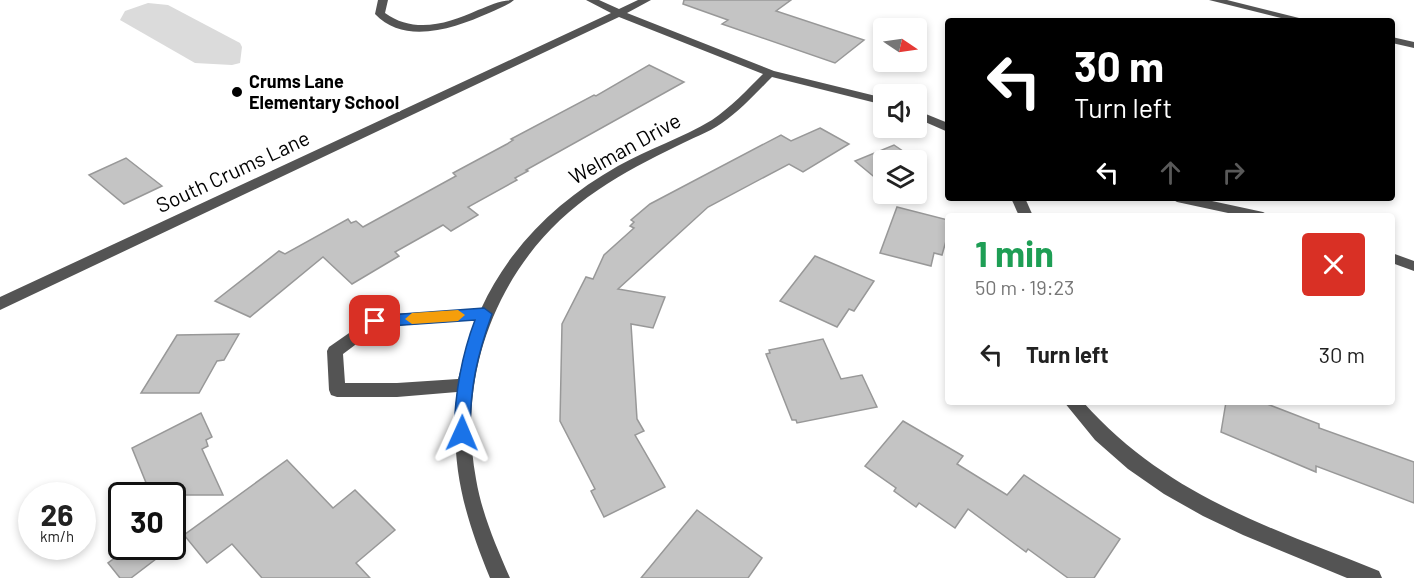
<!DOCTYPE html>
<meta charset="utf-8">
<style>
:root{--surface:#fff;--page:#f2f2f2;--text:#222;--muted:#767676}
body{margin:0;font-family:Barlow,sans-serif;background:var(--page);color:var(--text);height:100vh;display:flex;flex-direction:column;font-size:22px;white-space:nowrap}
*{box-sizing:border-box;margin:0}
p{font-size:20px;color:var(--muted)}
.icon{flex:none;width:33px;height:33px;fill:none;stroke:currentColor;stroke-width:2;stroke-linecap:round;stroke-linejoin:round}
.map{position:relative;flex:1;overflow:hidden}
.sheet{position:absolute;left:945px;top:213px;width:450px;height:192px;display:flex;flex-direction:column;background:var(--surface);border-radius:6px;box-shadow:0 3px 9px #0003}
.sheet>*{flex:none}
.banner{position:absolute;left:945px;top:18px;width:450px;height:183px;border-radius:6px;box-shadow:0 3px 9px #0003;background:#000;color:#fff;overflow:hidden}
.needle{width:39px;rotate:103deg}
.fabs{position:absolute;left:873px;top:18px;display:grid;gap:12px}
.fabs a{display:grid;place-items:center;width:54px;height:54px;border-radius:6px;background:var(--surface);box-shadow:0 3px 9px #0003;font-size:30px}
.speed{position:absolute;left:18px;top:482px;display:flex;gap:12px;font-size:30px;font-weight:700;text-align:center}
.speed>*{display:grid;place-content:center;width:78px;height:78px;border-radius:50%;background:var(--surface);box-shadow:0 3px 9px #0003;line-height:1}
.speed small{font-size:15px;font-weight:400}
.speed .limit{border:3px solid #111;border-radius:9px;background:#fff;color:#111}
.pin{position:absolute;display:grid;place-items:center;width:51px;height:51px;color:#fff;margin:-26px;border-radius:12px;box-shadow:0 3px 9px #0006}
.me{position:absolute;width:66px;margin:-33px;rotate:1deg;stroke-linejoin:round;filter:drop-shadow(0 0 4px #0008)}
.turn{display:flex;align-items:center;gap:21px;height:126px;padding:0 30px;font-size:27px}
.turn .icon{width:78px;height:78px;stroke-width:2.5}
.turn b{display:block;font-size:42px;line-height:51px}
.lanes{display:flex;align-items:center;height:57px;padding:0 30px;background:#0003;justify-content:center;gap:30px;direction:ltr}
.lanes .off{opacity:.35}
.round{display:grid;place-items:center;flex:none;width:63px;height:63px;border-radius:6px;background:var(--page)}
.summary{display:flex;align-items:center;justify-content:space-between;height:102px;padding:0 30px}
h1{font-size:36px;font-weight:700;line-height:45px;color:#1e9e55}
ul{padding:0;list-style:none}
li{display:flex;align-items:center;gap:18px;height:78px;padding:0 30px}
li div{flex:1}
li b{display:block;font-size:22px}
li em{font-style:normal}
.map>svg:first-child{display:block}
</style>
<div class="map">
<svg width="1414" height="578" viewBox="0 0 1414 578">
<rect width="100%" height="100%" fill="#fff"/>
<!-- green -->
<path fill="#dbdbdb" d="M148,3L168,5L240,43L242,47L240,63L232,65L195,63L120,20L125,11Z"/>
<!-- building -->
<g fill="#c4c4c4" stroke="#989898" stroke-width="1.5">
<path d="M684,0H791L776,11L864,40L835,63L722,24L728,20L683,4Z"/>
<path d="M649,65L684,82L526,170L528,171L515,178L517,180L468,207L478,215L451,231L443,225L395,252L399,256L352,284L323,257L250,317L215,301L279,251L285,254L348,219L351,223L356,221L363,227L456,176L453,173L507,144L513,140L511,139L594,95L596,96Z"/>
<path d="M820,128L849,144L803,172L789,164L708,207L618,289L665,297L653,328L631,324L637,419L644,431L635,435L665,487L604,517L591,491L595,489L560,421L562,324L586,277L593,279L604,255L634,228L630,226L634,222L631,220L650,204L781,135L791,141Z"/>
<path d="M894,145L916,160H884V185L855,161Z"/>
<path d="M126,158L162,186L124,204L89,175Z"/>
<path d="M897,207L948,220V234L942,255L934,253L931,266L880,253Z"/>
<path d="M815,256L874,281L854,311L849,309L837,327L780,301Z"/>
<path d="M239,334L224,360L217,361L199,393H141L177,335Z"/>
<path d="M823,339L841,379L862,375L877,407L797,423L796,420H792L766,354L770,353L769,350Z"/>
<path d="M1226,402H1262L1319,424V428L1414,462V503L1316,466V472L1221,432Z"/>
<path d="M201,413L212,437L206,440L208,446L202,449L223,495H151L132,448Z"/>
<path d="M903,421L963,456L957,464L1007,495L1024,475L1120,539L1094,578H1068L1028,549L1026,552L968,509L955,528L919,503L916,507L894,491L896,488L865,466Z"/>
<path d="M287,460L333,508L355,490L395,530L356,563L370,578H262L232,544L207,563L184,535Z"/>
<path d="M697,510L762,558L748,578H641Z"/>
<path d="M131,546H173L131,578H120L108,563Z"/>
</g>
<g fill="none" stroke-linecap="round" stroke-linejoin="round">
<!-- minor -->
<g fill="#545454" fill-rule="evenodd">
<path d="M378,0H388L385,13C414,34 448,24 478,10C491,5 500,0 514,0C507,6 497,9 489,13C455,28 405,46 375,14Z"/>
<path d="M586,0H599L619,9L638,0H651L627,13L774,71L884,98V105L772,77C756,93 741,110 722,123C708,133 692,138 677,146C650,159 623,173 598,190C503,253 455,367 476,479C482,514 496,546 510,578H490C463,512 450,464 457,392L397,397H337L331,395L329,390L327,351L329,347L375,315L481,309C510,246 558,200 618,166C648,149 682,138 712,120C731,107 747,90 763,74L619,17L0,310V297L611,13ZM475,320L458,379L397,383H345L343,354L379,327Z"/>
<path d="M1209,0H1227L1311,21H1293Z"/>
<path d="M1392,37L1414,42V48L1392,43Z"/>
<path d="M916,110L948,123V132L916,118Z"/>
<path d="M1011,198H1025L1033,216H1019Z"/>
<path d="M1170,198H1198L1263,212L1270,216H1242L1177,202Z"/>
<path d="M1392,253L1414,261V271L1392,263Z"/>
<path d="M1064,402H1083C1167,496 1267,526 1379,571L1382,578H1347L1243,535L1203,516L1164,494L1128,469L1095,440Z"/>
</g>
</g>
<!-- route -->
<path fill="#1a73e8" stroke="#114b97" stroke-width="1.5" d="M484,308L492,314C477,356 470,387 470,433L468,438L462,440L456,438L454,433C455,393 461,357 475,320L375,327L368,321L375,316Z"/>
<!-- slow -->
<path fill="#f59e0b" d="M458,310L465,315L458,321L412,324L405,319L412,313Z"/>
<!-- markers -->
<circle fill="#000" stroke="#fff" stroke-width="2" cx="237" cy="92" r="6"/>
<g text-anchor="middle" stroke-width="6" stroke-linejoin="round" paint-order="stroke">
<!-- far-poi labels -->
<g font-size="18" font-weight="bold" fill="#000" stroke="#fff" text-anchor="start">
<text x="249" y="88">Crums Lane<tspan x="249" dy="21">Elementary School</tspan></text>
</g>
<!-- street labels -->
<g font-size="21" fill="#000" stroke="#fff">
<text transform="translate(625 149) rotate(-29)" y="7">Welman Drive</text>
<text transform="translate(233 172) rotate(-25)" y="7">South Crums Lane</text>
</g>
</g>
</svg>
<div class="fabs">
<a><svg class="needle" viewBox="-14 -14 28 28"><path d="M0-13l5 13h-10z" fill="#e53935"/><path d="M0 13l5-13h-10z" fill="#767676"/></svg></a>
<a><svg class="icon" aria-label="sound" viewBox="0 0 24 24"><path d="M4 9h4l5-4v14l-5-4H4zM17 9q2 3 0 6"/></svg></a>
<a><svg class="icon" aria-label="layers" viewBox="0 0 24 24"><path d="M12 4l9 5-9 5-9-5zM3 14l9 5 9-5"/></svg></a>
</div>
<div class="speed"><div>26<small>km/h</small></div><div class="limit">30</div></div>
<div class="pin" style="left:375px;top:321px;background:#d93025"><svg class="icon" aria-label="arrive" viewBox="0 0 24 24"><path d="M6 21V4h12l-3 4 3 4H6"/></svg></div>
<svg class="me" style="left:462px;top:433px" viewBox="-20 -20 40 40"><path d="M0-17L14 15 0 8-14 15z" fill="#1a73e8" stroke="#fff" stroke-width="4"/></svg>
<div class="banner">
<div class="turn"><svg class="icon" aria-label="left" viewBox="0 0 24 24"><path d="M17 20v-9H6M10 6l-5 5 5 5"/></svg><div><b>30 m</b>Turn left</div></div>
<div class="lanes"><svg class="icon" aria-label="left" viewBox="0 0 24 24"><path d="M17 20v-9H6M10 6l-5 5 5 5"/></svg><svg class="icon off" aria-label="ahead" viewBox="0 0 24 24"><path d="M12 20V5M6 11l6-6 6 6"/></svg><svg class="icon off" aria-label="right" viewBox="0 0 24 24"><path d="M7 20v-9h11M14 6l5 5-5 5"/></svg></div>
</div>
<section class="sheet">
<div class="summary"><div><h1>1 min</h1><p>50 m · 19:23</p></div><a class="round" style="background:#d93025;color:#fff"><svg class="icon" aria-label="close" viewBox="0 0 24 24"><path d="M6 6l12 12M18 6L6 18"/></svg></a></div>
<ul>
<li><svg class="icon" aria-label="left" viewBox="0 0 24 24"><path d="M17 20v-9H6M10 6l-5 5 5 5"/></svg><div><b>Turn left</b></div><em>30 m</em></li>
</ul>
</section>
</div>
